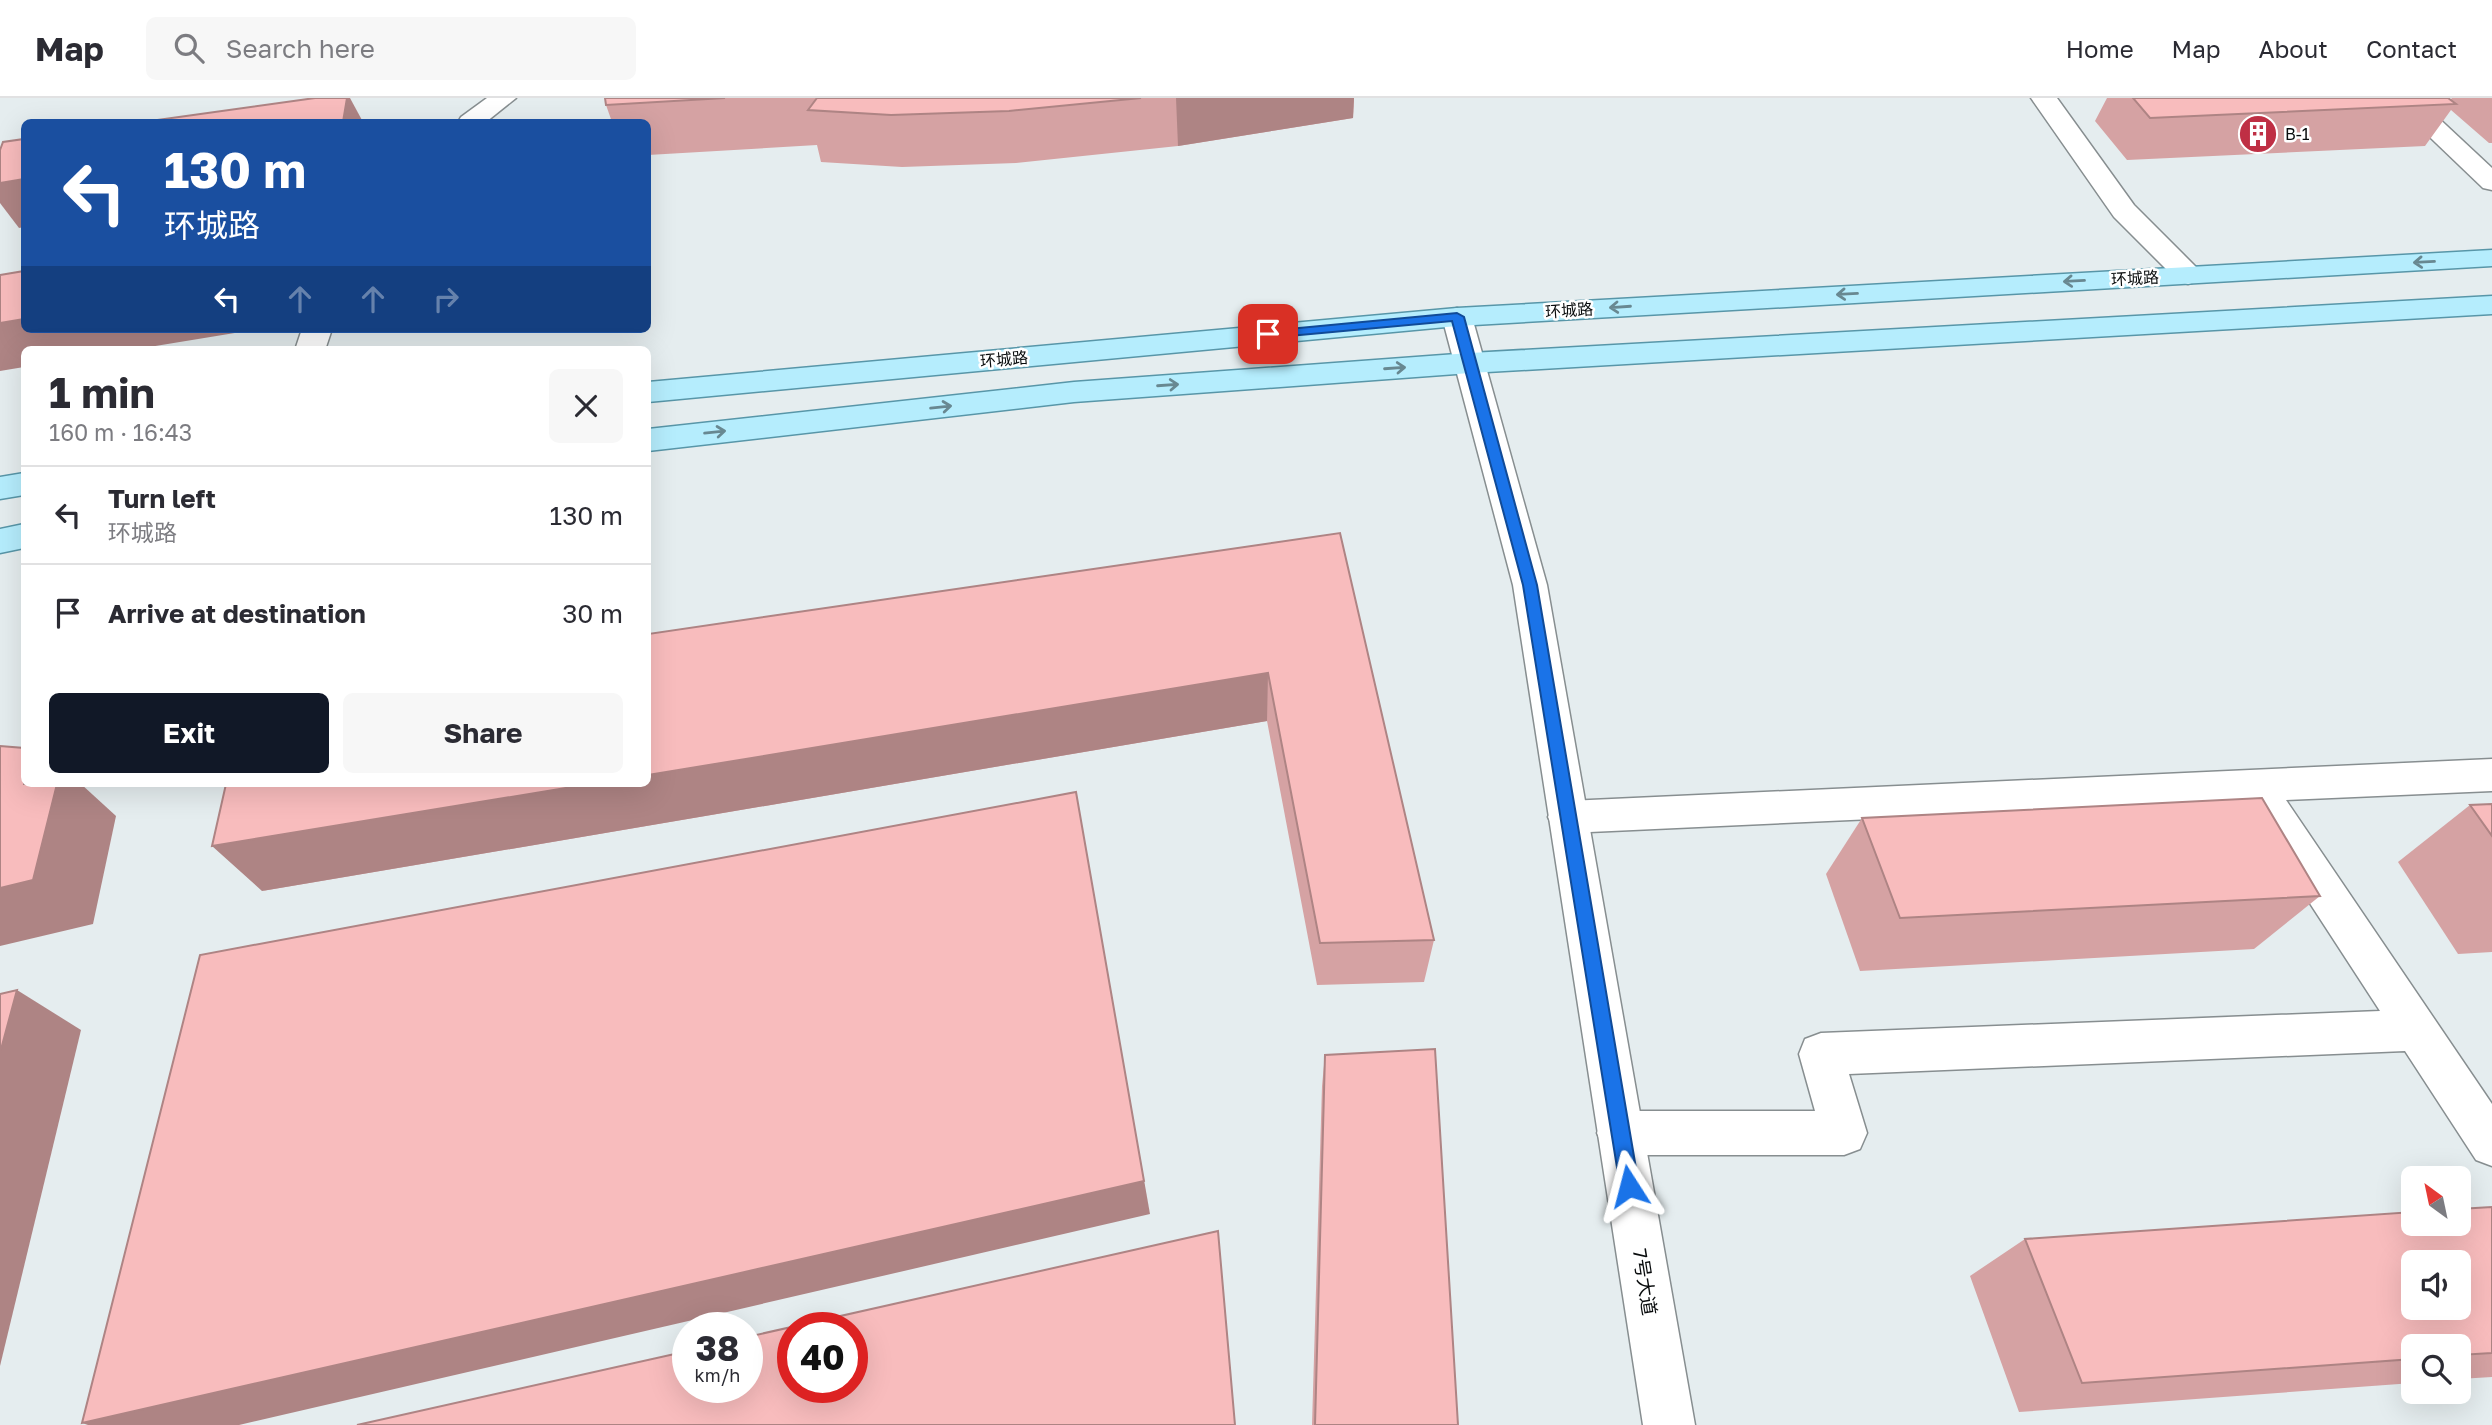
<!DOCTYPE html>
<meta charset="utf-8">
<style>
:root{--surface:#fff;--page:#f7f7f7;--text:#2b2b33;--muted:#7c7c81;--line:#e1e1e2;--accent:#111827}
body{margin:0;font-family:"Golos Text","Noto Sans SC",sans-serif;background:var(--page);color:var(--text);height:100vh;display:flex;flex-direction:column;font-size:26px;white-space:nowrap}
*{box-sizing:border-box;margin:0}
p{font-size:23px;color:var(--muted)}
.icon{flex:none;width:38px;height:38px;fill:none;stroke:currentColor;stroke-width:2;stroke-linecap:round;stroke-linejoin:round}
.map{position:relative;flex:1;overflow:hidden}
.panel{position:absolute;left:21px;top:248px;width:630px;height:441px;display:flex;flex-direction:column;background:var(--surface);border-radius:10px;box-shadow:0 7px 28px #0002}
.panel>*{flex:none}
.guide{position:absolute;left:21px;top:21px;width:630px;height:214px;border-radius:10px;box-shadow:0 7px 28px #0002;background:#1a4fa0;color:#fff;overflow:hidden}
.needle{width:46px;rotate:327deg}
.tools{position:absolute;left:2401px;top:1068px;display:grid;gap:14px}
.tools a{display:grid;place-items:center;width:70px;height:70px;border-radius:10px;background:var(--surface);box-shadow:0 7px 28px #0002;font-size:35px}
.speed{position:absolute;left:672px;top:1214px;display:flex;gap:14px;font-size:35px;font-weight:700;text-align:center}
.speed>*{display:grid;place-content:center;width:91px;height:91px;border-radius:50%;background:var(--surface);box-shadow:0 7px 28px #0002;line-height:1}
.speed small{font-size:18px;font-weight:400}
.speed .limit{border:10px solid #d22;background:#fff;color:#111}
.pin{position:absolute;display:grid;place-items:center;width:60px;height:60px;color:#fff;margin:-30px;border-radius:14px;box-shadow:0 4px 10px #0006}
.me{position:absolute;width:77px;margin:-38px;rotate:351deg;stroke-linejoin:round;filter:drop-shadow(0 0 5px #0008)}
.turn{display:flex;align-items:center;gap:24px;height:147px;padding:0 28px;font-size:32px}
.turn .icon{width:91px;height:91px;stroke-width:2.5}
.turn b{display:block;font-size:49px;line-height:60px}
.lanes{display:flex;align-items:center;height:66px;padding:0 28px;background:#0003;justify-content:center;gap:35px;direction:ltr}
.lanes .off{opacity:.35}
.round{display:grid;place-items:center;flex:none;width:74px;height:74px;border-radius:10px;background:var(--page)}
.head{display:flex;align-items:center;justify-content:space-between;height:119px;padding:0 28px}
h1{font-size:42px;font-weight:700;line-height:52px}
.primary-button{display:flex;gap:14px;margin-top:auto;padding:14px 28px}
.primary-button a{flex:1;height:80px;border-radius:10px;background:var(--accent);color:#fff;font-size:28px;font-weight:700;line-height:80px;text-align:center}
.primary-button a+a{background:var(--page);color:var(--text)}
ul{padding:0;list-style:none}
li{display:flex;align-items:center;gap:21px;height:98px;padding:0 28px;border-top:2px solid var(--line)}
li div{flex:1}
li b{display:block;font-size:26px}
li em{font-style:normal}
header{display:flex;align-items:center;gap:42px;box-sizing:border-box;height:98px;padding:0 35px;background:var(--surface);border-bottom:2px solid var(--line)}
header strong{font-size:33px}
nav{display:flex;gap:38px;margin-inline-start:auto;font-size:24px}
.search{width:490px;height:63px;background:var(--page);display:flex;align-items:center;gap:18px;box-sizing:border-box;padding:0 24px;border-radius:10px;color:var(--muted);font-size:26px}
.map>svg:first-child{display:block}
</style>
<header>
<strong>Map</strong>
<div class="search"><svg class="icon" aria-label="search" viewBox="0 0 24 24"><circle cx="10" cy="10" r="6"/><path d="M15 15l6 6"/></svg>Search here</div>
<nav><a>Home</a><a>Map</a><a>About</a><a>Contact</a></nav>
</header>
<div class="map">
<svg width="2492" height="1327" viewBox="0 0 2492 1327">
<rect width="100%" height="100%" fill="#e5edef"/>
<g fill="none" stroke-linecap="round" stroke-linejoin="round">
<!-- minor casing -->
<g stroke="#878e90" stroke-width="3">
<g id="minor">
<path d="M487,0H516L486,24H458L461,19Z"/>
<path d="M2031,0H2057L2134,107L2198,171L2202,177L2198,183L2188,186L2178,183L2114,119Z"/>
<path d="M2389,0H2417L2492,70V92L2483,90Z"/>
<path d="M302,231H332L325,252H295Z"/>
<path d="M2492,661V693L2286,702L2492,1006V1068L2476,1062L2405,953L1849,976L1867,1035L1860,1051L1844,1057H1620L1604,1051L1597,1035L1604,1019L1620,1013H1815L1799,956L1805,941L1821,935L2380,913L2244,704L1568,735L1554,731L1548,719L1554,707L1568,703Z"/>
</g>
</g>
<!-- tertiary casing -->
<g stroke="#878e90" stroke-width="3">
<path id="tertiary" d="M1457,210L1467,213L1472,219L1547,487L1695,1327H1643L1513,487L1442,219L1447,213Z"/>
</g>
<!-- primary casing -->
<g stroke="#5896a8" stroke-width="3">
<g id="primary">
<path d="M2492,152V168L1457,228L648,304V284L1457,210Z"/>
<path d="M2492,198V216L1470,275L1074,304L648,353V331L1074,284L1470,255Z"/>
<path d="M24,375V397L0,401V379Z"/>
<path d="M24,426V450L0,455V431Z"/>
</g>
</g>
<!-- minor -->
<use href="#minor" fill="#fff" fill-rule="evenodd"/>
<!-- tertiary -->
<use href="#tertiary" fill="#fff" fill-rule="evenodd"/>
<!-- primary -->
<use href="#primary" fill="#b5edfd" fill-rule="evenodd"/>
</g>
<!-- wall -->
<g fill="#d5a2a3">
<path d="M605,0H1354L1353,20L1178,48L1016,65L902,69L821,64L817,47L648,57V24H612L606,7Z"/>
<path d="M2107,0H2448L2450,2L2452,0H2492V45H2489L2451,12L2425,48L2127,62L2095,23Z"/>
<path d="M1340,435L1434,842L1424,884L1317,887L1267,623L262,793Z"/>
<path d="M2492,706V854L2458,856L2398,764L2470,707Z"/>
<path d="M1862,720L2320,798L2254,851L1860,873L1826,776Z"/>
<path d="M1325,957L1458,1327H1312L1322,988Z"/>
<path d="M2492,1109V1279L2459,1281V1248H2413V1285L2019,1314L1970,1178L2025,1141Z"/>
</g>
<!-- shaded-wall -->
<g fill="#ae8484">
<path d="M347,0H350L363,24H343Z"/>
<path d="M1176,0H1354L1353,20L1178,48Z"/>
<path d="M24,81V129L19,130L0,105V85Z"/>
<path d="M24,221V231H253V232L131,252H24V269L0,273V225Z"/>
<path d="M1268,575L1267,623L262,793L212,748L590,686H648V677Z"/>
<path d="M57,686H81L116,718L93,826L0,848V790Z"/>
<path d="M1076,694L1150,1116L239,1327H88L82,1325Z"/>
<path d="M17,892L81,932L0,1268V955Z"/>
</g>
<!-- building -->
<g fill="#f8bcbd" stroke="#ae8484" stroke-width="2" fill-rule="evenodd">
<path d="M315,0H347L343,24H143Z"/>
<path d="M605,0H725L606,7Z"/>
<path d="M817,0H1141L1009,13L891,17L808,12Z"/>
<path d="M2133,0H2448L2456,6L2150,20Z"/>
<path d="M24,41V81L0,85V52L3,44Z"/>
<path d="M24,173V221L0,225V177Z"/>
<path d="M1340,435L1434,842L1320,845L1268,575L648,677V536Z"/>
<path d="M0,648L24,650V686H57L33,782L0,790Z"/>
<path d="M226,686H590L212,748Z"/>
<path d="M1076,694L1144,1083L82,1325L200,857Z"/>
<path d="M2262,700L2320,798L1900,820L1862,720Z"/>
<path d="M2492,706V738L2470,707Z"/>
<path d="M17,892L0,955V896Z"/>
<path d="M1435,951L1458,1327H1315L1325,957Z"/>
<path d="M2492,1109V1255L2459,1257V1248H2413V1261L2082,1285L2025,1141L2413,1114V1125H2459V1111ZM2413,1164H2459V1209H2413Z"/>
<path d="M1218,1133L1235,1327H357L688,1253V1290H747V1239ZM793,1230H852V1290H793Z"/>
</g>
<!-- one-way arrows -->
<defs><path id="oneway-shaft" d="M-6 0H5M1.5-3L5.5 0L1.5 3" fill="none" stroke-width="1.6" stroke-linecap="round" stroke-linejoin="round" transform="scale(1.75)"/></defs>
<g stroke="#688891">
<use href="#oneway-shaft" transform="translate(2424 164) rotate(177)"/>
<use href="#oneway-shaft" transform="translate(2074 183) rotate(177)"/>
<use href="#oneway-shaft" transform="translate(1847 196) rotate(177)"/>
<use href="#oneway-shaft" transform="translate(1620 209) rotate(176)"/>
<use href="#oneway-shaft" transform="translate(1395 270) rotate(-4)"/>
<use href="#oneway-shaft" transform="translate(1168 287) rotate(-4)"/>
<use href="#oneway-shaft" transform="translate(941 309) rotate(-6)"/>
<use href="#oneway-shaft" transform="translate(715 334) rotate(-6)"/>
</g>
<!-- route -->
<path fill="#1a73e8" stroke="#114b97" stroke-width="2" d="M1457,215L1464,219L1537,487L1639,1088L1636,1095L1629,1097L1622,1095L1620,1088L1523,487L1452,223L1268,240L1262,236L1268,233Z"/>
<!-- icons -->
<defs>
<g id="building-disc" transform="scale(2.0125)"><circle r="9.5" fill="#bf2f44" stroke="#fff"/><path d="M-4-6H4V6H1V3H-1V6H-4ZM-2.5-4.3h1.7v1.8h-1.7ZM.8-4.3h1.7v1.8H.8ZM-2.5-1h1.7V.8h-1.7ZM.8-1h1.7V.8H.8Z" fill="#fff"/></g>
</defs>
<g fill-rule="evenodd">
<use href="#building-disc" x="2258" y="36"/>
</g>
<g text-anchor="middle" stroke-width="5" stroke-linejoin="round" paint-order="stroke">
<!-- far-poi labels -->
<g font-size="16" fill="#090c0d" stroke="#fff" text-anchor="start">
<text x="2285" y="42">B-1</text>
</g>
<!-- far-street labels -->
<g font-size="16" fill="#090c0d" stroke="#fff">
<text transform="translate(2135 180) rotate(-3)" y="6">环城路</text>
<text transform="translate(1569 212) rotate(-4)" y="6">环城路</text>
<text transform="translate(1004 261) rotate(-5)" y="6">环城路</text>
</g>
<!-- street labels -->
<g font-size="19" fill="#090c0d" stroke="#fff">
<text transform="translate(1645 1184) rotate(81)" y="7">7号大道</text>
</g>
</g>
</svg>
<div class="tools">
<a><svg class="needle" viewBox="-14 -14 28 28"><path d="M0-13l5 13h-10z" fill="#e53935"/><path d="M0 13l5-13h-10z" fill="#7c7c81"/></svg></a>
<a><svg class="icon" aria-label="sound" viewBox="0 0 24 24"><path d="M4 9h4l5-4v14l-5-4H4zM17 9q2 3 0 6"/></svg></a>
<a><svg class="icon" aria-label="search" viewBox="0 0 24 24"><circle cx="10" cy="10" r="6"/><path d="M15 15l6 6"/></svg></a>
</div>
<div class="speed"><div>38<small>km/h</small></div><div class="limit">40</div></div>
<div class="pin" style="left:1268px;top:236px;background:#d93025"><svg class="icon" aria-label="arrive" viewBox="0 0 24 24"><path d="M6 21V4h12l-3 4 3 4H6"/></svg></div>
<svg class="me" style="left:1629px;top:1088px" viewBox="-20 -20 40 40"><path d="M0-17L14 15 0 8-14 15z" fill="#1a73e8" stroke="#fff" stroke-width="4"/></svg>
<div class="guide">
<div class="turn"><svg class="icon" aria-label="left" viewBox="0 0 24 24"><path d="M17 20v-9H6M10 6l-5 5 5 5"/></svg><div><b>130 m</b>环城路</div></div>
<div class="lanes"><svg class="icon" aria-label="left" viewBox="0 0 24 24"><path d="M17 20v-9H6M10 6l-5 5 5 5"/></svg><svg class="icon off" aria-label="ahead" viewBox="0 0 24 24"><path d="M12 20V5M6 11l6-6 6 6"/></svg><svg class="icon off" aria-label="ahead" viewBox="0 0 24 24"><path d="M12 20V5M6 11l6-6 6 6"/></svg><svg class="icon off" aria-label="right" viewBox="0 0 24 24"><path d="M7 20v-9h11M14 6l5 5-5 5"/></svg></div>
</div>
<section class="panel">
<div class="head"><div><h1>1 min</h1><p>160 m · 16:43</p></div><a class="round"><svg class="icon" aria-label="close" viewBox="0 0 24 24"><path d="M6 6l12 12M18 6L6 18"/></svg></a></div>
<ul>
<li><svg class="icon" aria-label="left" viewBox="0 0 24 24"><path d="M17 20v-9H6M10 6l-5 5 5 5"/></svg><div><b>Turn left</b><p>环城路</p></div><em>130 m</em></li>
<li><svg class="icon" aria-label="arrive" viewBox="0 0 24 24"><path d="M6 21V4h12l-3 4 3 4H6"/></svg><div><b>Arrive at destination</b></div><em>30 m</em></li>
</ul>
<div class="primary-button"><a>Exit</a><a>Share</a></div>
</section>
</div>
